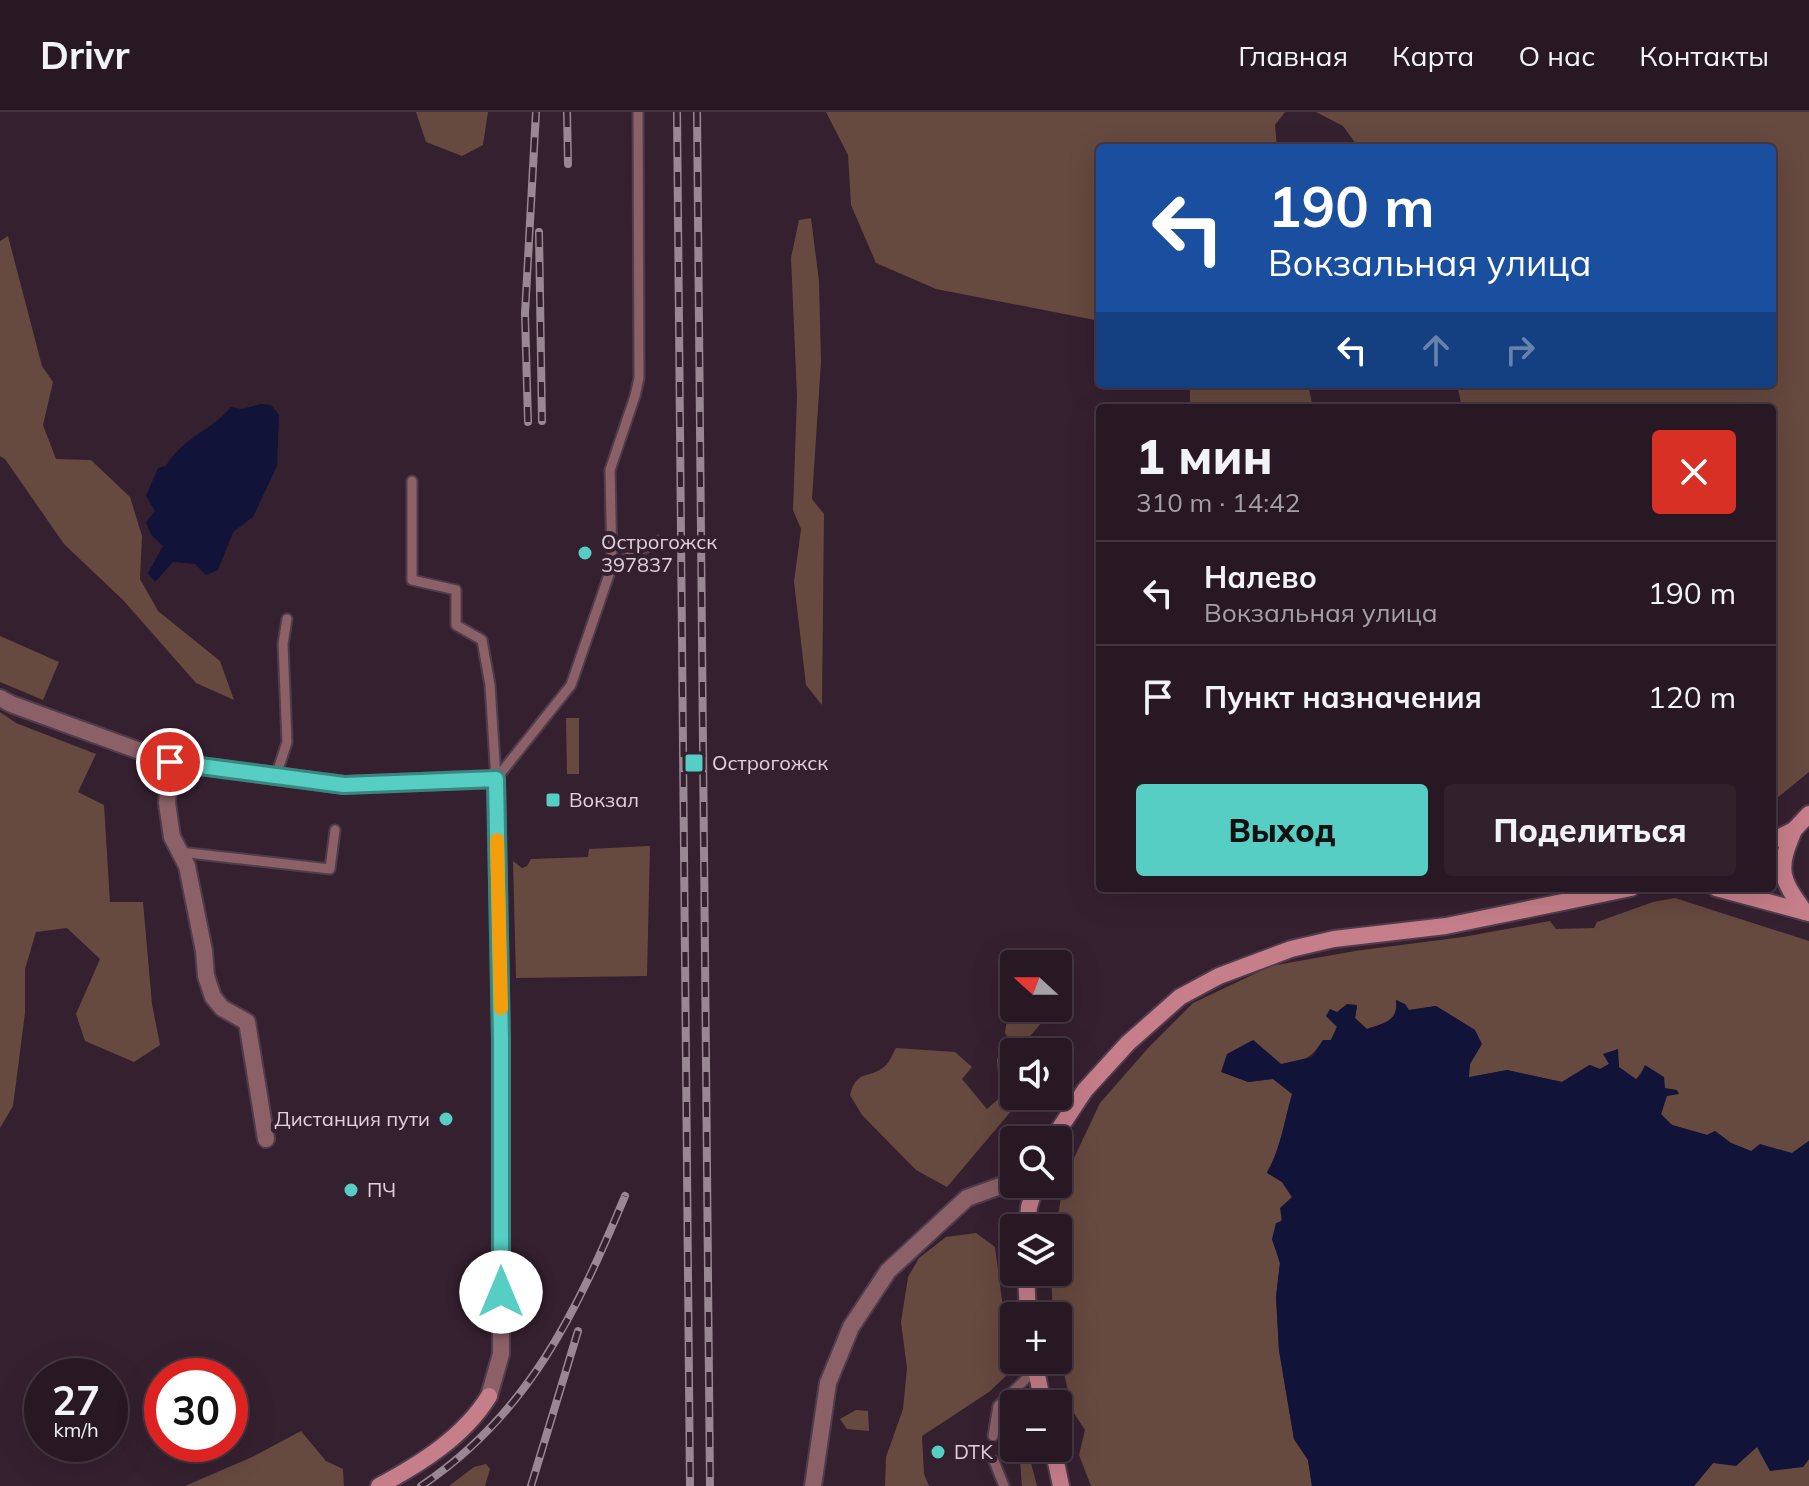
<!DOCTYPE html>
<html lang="ru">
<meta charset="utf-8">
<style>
:root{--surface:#281823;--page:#30212b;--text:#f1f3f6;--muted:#a5a0a6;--line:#443741;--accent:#56cec3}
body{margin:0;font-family:Mulish,sans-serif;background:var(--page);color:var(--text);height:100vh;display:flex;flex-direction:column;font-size:30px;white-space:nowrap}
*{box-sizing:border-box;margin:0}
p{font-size:26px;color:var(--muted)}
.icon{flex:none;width:44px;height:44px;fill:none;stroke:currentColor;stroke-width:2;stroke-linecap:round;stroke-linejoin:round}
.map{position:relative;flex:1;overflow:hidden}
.drawer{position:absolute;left:1096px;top:292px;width:680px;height:488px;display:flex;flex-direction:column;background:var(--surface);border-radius:8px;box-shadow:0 8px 32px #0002,0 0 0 2px var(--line)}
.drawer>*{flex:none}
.top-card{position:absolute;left:1096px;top:32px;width:680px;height:244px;border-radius:8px;box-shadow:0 8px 32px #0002,0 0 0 2px var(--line);background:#1a4fa0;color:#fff;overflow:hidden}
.needle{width:52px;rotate:291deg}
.tools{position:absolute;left:1000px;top:838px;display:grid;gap:16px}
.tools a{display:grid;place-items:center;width:72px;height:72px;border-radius:8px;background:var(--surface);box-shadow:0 8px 32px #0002,0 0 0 2px var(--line);font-size:40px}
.speed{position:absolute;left:24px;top:1246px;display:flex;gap:16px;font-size:40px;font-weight:700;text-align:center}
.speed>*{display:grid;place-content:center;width:104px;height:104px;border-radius:50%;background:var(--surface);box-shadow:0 8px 32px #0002,0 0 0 2px var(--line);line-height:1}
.speed small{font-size:20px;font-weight:400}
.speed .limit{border:12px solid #d22;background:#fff;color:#111}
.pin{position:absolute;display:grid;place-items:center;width:68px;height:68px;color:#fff;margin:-34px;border:4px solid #fff;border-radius:50%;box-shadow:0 2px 8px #0007}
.me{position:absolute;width:88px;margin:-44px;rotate:0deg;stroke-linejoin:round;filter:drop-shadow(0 0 6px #0008)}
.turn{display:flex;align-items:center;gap:28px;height:168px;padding:0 40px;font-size:36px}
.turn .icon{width:104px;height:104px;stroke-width:2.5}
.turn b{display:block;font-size:56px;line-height:68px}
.lanes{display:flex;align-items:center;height:76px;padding:0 40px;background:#0003;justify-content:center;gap:40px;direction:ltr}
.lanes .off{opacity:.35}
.round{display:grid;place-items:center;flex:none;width:84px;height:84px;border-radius:8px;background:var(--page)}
.headline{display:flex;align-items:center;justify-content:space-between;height:136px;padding:0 40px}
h1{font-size:48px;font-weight:800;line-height:60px}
.cta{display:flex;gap:16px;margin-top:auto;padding:16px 40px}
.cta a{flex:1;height:92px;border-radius:8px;background:var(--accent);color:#111;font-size:32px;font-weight:800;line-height:92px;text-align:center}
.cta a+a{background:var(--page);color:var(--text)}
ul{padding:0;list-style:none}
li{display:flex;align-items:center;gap:24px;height:104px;padding:0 40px;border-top:2px solid var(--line)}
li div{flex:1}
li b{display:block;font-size:30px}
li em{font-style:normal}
header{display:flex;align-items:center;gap:48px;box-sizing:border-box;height:112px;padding:0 40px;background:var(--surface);border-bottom:2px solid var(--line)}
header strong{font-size:38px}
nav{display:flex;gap:44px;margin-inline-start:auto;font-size:28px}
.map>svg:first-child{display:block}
</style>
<header>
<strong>Drivr</strong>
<nav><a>Главная</a><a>Карта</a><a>О нас</a><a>Контакты</a></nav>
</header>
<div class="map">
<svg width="1809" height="1374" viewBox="0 0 1809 1374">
<rect width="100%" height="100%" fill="#35202f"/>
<!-- green -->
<g fill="#66493f">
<path d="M416,0H488L483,33L462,44L426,30Z"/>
<path d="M826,0H1285L1275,13L1277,36H1100V209L936,177L876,151L851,93L848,43Z"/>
<path d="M1316,0H1809V660L1772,690V296H1462L1457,272H1772V36H1359L1343,14Z"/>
<path d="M811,106L819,169L821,250L812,387L824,402L822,593L806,573L794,470L801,417L793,398L797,284L791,146L799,108Z"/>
<path d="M8,124L42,254L53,270L43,313L56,347L91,348L130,385L142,424L140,467L158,499L220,549L234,588L196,571L123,488L64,432L5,347L0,344V129Z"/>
<path d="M1190,272H1308L1313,296H1190Z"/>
<path d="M0,524L59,550L43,588L0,570Z"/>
<path d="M0,600L16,611L96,642L78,680L104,693L110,790H143L152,892L160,933L134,950L85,929L76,902L100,847L67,816L36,820L25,857V901L13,994L0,1016Z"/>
<path d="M566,606H579V662H567Z"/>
<path d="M650,734L647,864L516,866L513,749L522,756L527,754L531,747L588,745L589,737Z"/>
<path d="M1675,786L1809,829V1029L1792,1041L1751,1039L1731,1031L1715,1019L1707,1023L1672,1013L1661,1003C1669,975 1663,974 1645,954L1636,968L1619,955L1617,937L1609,952L1600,957L1589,953L1562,970L1507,958L1468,966L1475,918L1436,894L1409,898L1396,888C1398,912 1385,910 1366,918L1355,906L1357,894L1337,915L1331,928H1323C1310,948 1304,949 1281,952L1253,928L1248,970L1273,967L1293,982C1284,1009 1281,1036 1267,1060L1282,1070L1292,1085L1272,1127L1280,1151L1276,1185L1279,1238L1294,1327L1308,1348L1312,1374H1091L1079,1343L1085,1318L1072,1298L1058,1233V1204H1053L1051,1160H1058V1116H1056L1064,1067L1100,991L1149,935L1193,891L1271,854L1355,839L1463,825L1550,809L1556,817L1594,816L1597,810L1653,790Z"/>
<path d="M1019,896H1049L1051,900L1004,954L1014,964V984H1024L947,1075L916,1058L862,1003L850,983C857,956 869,968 885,954C890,950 893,941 896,936L955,940L972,955L962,967L987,997L1010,977L998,963L997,947L1011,929L1005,921L1006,913Z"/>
<path d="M976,1121L995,1135L1010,1249L1009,1261L989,1280L922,1324L924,1362L929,1374H885L886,1345L903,1297L907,1256L901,1210L908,1165L919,1146L946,1125Z"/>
<path d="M856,1298L868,1299L869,1319L847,1317L840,1307Z"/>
<path d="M301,1319L326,1349L343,1357L344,1374H185L252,1345Z"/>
<path d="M1757,1335L1803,1355L1809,1347V1374H1694L1713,1351Z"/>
<path d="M1019,1336H1027L1037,1374H1022Z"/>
<path d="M486,1352L490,1357L485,1374H449L474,1355Z"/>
</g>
<!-- water -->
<g fill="#121338">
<path d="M261,292L271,293L279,303L277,354L253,405L233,420L218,458L206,463L195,452L173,450L155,470L148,461L163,434L151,423L146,410L155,399L146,384L158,356L166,354C181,327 212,318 231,295L242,297Z"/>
<path d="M1396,888L1405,892L1409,898L1436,894L1475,918L1482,932L1470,952L1469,965L1507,958L1562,970L1590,953L1600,957L1609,952L1603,942L1618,937L1619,955L1636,967L1641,963L1645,953L1664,965L1665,976L1677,978L1679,982L1667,984L1661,1002L1672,1013L1707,1023L1715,1019L1731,1031L1751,1039L1760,1032L1792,1041L1809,1029V1347L1803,1355L1770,1359L1757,1335L1736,1354L1713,1351L1694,1374H1312L1308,1348L1294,1327L1279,1238L1276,1185L1280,1151L1272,1127L1276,1111L1282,1109L1280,1096L1292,1085L1282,1070L1267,1061C1281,1037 1284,1009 1292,982L1273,967L1248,970L1221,960L1227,942L1253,928L1281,952L1312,945L1323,928H1331L1337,915L1326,904L1330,897L1337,900L1347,892L1357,893L1355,906L1367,917C1384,911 1399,909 1396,888Z"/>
</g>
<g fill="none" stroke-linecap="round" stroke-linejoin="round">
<!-- lane casing -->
<g stroke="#503c4b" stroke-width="13">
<g id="lane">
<path d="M412,369V468L456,478V513L482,528L490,573L496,667"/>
<path d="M612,454L658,429"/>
<path d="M276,664L287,630L283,532L287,507"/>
<path d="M496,667L571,573L612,454L610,358L635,284L639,266L638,0"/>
<path d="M180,740L330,757L335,718"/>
<path d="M993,1324L998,1294L1036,1257"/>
<path d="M994,1349L1004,1374"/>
</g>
</g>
<!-- street casing -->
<g stroke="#503c4b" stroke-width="20">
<g id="street">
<path d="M0,586L11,592L170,650"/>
<path d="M266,1027L247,910L222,896L213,885L206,864L204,839L187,754L172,725L167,691L170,650L344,673L496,667L501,928V1242L489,1284"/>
<path d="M813,1374L828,1271L851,1215L888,1159L967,1086L1014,1069"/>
</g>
</g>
<!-- secondary casing -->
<g stroke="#503c4b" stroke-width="20">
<g id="secondary">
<path d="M1794,718C1777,758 1780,766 1805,800"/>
<path d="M1772,729L1794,718L1809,702"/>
<path d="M1716,776L1809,801"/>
<path d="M1052,1028L1085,978L1128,931L1180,885L1219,864L1291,837L1334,827L1446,814L1631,776"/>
<path d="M1027,1116L1029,1095L1036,1072"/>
<path d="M1026,1160L1028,1204"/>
<path d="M1034,1248L1043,1292"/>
<path d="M1053,1336L1061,1374"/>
<path d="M379,1374C420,1352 464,1325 489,1284"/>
</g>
</g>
<!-- lane -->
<use href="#lane" stroke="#8c6067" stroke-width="9"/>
<!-- street -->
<use href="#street" stroke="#8c6067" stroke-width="16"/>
<!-- secondary -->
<use href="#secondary" stroke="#c57e8a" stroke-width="16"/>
<!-- rail casing -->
<g stroke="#998793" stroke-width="8">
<g id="rail">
<path d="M567,0L568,52"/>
<path d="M677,0L690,1374"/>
<path d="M697,0L710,1374"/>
<path d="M539,120L542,309"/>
<path d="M528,310L525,202L536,0"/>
<path d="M421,1374C528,1303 577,1199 625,1084"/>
<path d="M531,1374L578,1219"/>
</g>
</g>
<!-- rail -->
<use href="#rail" stroke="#35202f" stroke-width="5" stroke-dasharray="15" stroke-linecap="butt"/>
</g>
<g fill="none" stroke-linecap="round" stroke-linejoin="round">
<!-- route casing -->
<g stroke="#38867f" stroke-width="20">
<path id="route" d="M170,650L344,673L496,667L501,928V1180"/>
</g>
<!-- route -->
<use href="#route" stroke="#56cec3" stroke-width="14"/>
<!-- slow -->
<path stroke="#f59e0b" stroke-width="14" d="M497,728L501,896"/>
</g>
<!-- markers -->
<g fill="#56cec3" stroke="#35202f" stroke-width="3">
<circle cx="585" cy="441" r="8"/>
<rect x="684" y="641" width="20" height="20" rx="4"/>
<rect x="545" y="680" width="16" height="16" rx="4"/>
<circle cx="446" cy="1007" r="8"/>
<circle cx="351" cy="1078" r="8"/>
<circle cx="938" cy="1340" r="8"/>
</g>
<g text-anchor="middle" stroke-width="8" stroke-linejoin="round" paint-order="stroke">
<!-- poi labels -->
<g font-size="20" fill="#e0d1db" stroke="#35202f" text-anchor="start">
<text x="601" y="437">Острогожск<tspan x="601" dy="23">397837</tspan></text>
<text x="712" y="658">Острогожск</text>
<text x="569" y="695">Вокзал</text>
<text x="430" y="1014" text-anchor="end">Дистанция пути</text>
<text x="367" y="1085">ПЧ</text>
<text x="954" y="1347">DTK</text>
</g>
</g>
</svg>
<div class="tools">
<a><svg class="needle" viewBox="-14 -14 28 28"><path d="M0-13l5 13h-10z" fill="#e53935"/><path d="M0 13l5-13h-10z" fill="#a5a0a6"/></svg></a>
<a><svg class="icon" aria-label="sound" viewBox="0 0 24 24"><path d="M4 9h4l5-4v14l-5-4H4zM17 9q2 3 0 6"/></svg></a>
<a><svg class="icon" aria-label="search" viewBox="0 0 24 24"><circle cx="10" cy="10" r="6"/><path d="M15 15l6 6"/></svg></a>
<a><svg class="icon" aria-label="layers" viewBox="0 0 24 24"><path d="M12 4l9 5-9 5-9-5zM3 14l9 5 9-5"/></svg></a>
<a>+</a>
<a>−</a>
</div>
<div class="speed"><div>27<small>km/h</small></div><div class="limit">30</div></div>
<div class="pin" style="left:170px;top:650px;background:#d93025"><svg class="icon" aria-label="arrive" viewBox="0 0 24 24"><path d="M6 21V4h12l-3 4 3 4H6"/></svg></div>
<svg class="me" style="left:501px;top:1180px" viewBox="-20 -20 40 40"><circle r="19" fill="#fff"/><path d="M0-13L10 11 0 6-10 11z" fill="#56cec3"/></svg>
<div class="top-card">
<div class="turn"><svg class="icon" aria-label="left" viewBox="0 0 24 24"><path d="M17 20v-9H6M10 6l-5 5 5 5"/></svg><div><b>190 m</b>Вокзальная улица</div></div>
<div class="lanes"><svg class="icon" aria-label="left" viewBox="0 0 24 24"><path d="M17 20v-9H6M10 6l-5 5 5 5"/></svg><svg class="icon off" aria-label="ahead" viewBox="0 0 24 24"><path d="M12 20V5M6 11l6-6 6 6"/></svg><svg class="icon off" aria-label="right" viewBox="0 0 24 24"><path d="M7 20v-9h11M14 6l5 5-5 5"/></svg></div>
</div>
<section class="drawer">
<div class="headline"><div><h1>1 мин</h1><p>310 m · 14:42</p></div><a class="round" style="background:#d93025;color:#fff"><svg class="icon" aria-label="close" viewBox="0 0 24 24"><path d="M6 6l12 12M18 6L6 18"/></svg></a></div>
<ul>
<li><svg class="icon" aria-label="left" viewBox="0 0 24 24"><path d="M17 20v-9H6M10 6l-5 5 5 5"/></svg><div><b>Налево</b><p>Вокзальная улица</p></div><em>190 m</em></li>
<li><svg class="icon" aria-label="arrive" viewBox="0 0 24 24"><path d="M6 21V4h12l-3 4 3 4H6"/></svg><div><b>Пункт назначения</b></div><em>120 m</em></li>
</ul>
<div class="cta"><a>Выход</a><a>Поделиться</a></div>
</section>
</div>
